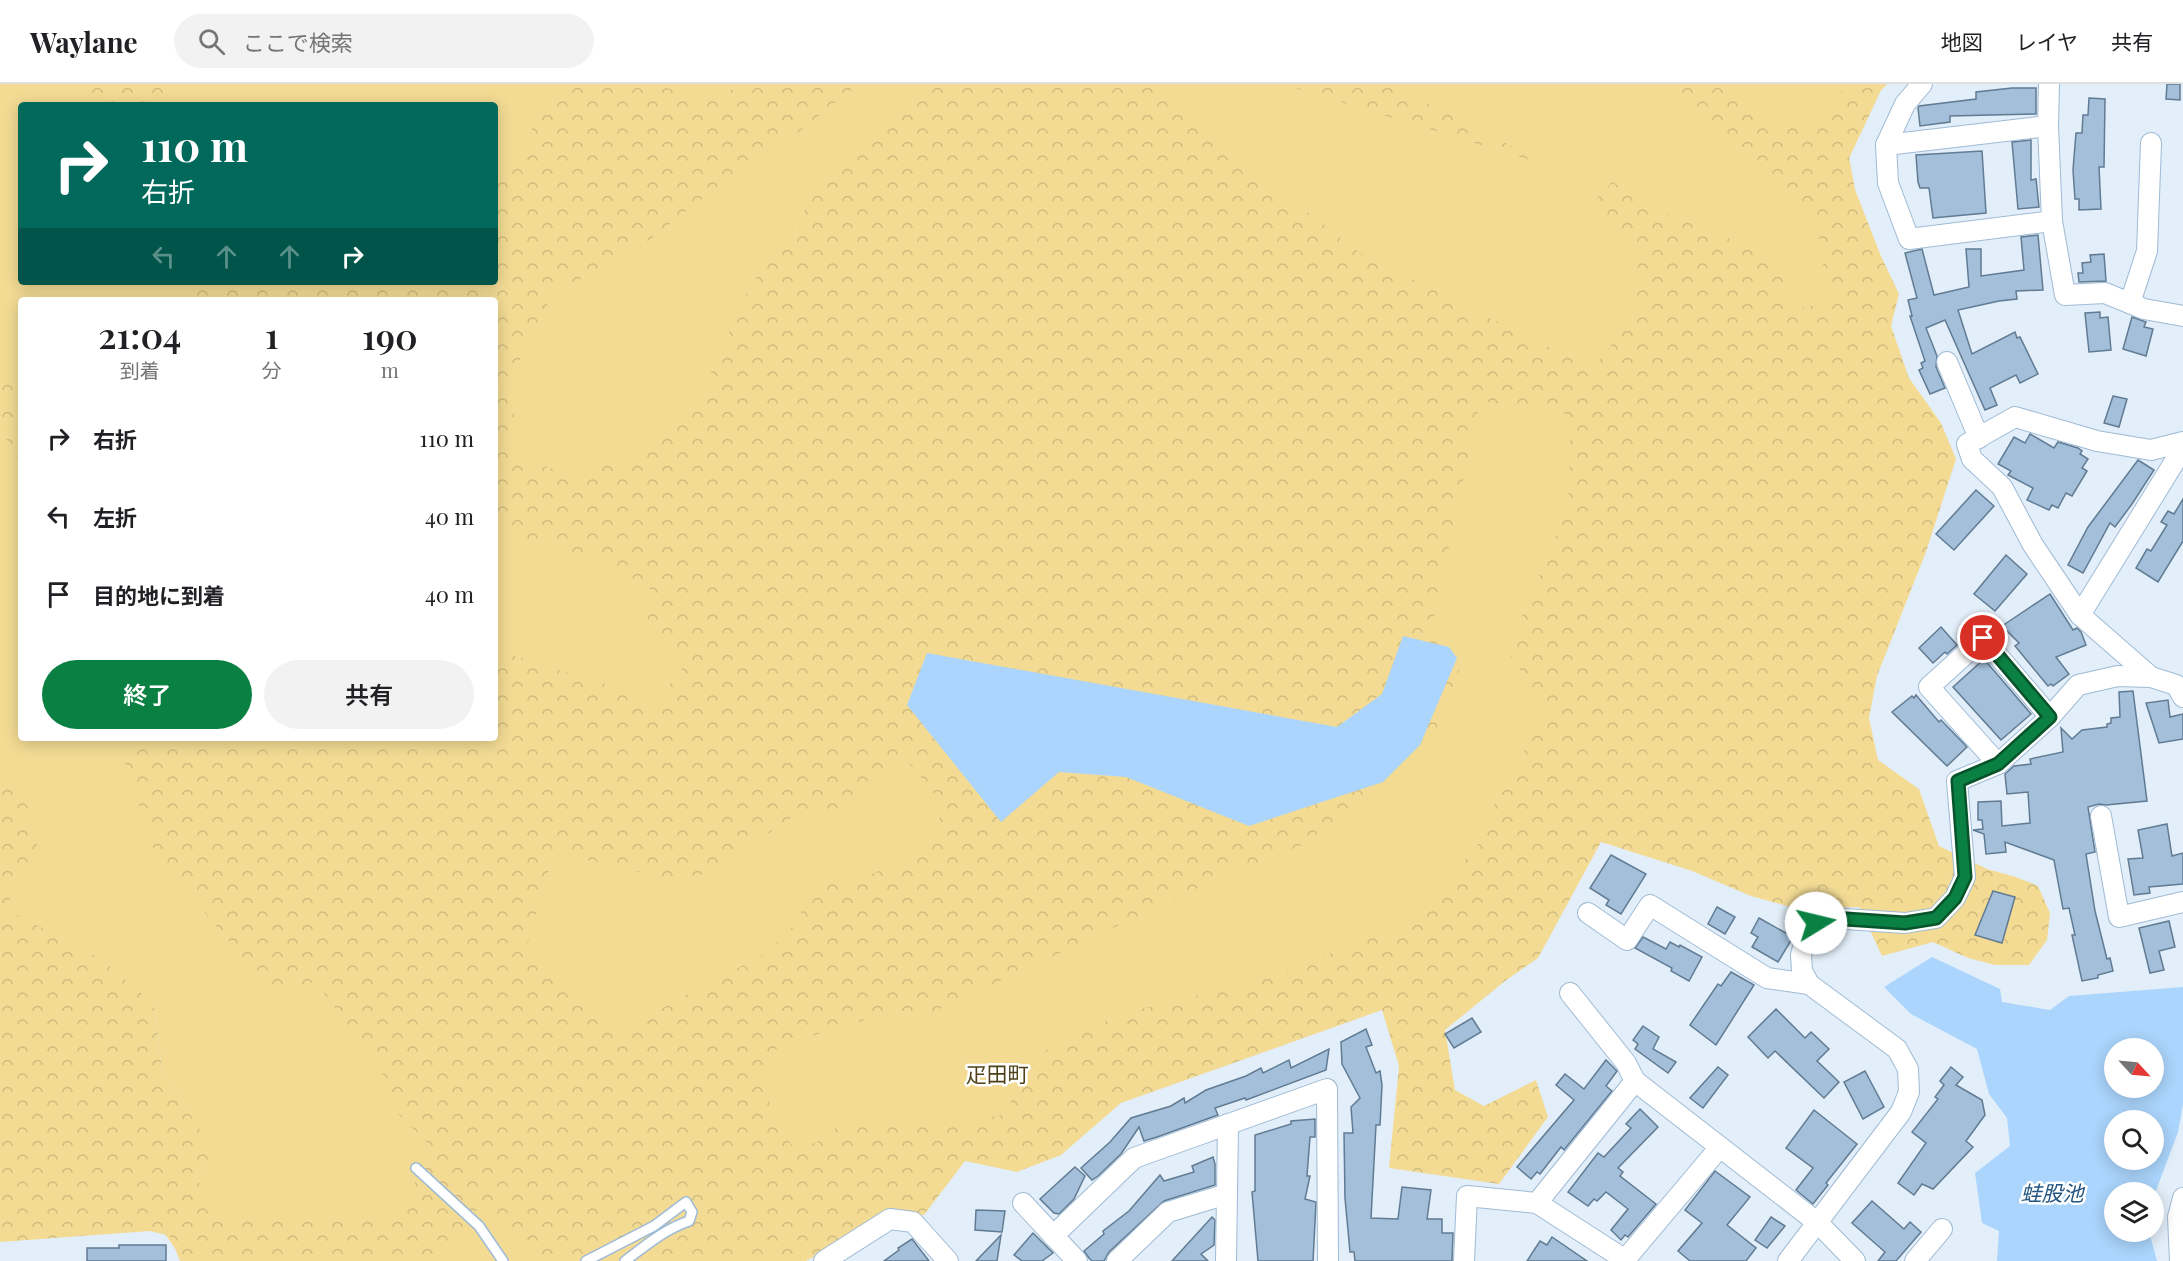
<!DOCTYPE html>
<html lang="ja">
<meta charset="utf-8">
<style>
:root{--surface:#fff;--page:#f2f2f2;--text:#202124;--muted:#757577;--line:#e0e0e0;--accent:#0b8043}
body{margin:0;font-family:"Playfair Display","Noto Sans JP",serif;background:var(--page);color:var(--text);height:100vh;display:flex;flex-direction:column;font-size:22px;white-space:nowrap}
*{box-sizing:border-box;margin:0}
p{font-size:20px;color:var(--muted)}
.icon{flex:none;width:33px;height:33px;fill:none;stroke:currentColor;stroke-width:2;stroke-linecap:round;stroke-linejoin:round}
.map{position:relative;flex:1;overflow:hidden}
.panel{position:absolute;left:18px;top:213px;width:480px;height:444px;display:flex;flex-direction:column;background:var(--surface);border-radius:6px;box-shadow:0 3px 15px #0003}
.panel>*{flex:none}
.banner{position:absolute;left:18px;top:18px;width:480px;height:183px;border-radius:6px;box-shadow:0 3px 15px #0003;background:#00695c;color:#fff;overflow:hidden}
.needle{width:39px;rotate:116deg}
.controls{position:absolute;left:2104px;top:954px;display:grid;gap:12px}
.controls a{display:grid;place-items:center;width:60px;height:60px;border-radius:50%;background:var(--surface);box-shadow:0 3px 15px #0003;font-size:30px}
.pin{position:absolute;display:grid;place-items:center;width:51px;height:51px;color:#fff;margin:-26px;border:3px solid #fff;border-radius:50%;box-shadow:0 2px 6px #0007}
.me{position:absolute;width:66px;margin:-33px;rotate:81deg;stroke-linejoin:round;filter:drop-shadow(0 0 4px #0008)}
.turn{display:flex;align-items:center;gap:21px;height:126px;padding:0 24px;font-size:27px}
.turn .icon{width:78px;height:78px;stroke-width:2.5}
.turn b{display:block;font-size:42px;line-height:51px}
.lanes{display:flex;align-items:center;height:57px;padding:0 24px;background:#0003;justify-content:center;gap:30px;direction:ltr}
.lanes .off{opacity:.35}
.eta{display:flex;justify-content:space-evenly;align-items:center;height:102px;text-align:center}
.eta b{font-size:36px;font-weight:600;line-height:42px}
.cta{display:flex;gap:12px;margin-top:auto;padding:12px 24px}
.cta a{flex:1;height:69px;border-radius:36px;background:var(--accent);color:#fff;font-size:24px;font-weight:600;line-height:69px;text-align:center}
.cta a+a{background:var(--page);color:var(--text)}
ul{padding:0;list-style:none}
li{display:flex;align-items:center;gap:18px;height:78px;padding:0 24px}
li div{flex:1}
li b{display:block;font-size:22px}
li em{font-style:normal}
header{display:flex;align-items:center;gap:36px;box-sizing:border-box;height:84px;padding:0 30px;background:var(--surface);border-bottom:2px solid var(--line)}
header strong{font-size:28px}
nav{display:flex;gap:33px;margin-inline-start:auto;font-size:21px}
.search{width:420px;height:54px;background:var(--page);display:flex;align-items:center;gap:15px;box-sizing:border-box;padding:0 21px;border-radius:33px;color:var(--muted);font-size:22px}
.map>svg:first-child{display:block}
</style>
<header>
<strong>Waylane</strong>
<div class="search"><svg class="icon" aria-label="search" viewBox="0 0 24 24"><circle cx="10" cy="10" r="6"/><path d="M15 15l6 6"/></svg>ここで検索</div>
<nav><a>地図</a><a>レイヤ</a><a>共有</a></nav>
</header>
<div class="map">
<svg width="2183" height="1177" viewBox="0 0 2183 1177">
<defs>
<pattern id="forest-crowns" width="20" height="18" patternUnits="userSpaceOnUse" patternTransform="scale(1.5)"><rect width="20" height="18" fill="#f3db94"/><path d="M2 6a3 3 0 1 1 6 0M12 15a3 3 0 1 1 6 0" fill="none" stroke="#cfbb7f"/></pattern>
</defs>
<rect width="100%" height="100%" fill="#e2eef9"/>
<!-- grass -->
<path fill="#f3db94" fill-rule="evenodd" d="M0,0H1887L1881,6L1849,74L1855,106L1880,170L1521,861L672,1177H184L157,1139L214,1070L162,985L154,920L0,839ZM21,21H495V198H21ZM21,216H495V654H21Z"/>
<!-- forest -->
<g fill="url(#forest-crowns)" fill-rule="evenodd">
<path d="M72,0H163L166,21H97L89,11Z"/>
<path d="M572,0H649L722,17L736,0H859L790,55L725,97L639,164L553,209L504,308L517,337L509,368L573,393L634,371L701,311L749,204L838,79L917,8L914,0H1171L1164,16L1360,169L1592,285L1637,229L1638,167L1586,126L1612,98L1674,133L1784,176L1783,200L1794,226L1829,218L1816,136L1672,0H1733L1760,35L1814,37L1846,4L1847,0H1887L1881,6L1849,74L1855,106L1880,170L1899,210L1891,242L1909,294L1941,339L1956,375L1926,468L1877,592L1869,634L1878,676L1919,705L1939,762L1987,785L2016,793L2038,802L2050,829L2047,856L2029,881H1995L1968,874L1933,858L1882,872L1859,823L1827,824L1805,827L1751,812L1692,787L1601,758L1538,874L1505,897L1445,946L1455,1006L1484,1022L1536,996L1548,1033L1499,1100L1389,1084L1399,982L1382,926L1121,1019L1061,1071L1017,1088L965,1077L924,1131L882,1130L829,1165L806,1177H536V1168L479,1123L442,1177H180L170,1152L150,1147L0,1158V691L25,711L39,769L4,824L101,875L154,920L162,985L215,1070L195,1093L227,1139L272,1134L394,1131L436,1067L385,1017V993L316,898L269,905L155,769L116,654H495V566L608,601L651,624L685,581L647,545L650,503L590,474L509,451L495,439V216H201L180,198H495V94L523,76L535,35ZM1480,317L1571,331L1568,425L1507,567L1549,628L1503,700L1477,762L1412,839L1257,897L1123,929L1037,970L1018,1008L1001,1031L950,1040L838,1042L816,1059L792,1061L774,1036L761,986L779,962L878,932L934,928L1230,789L1300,762L1386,703L1430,661L1465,571L1432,542ZM1403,552L1383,698L1250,742L1126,693L1059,688L1001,738L927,570L1337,643L1382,610ZM905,674L945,723L930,752L899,778L870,791L828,798L806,818L795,841L764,871L694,906L622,948L526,866L554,768L670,795L712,789L798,729L833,731ZM1992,808H1993L2002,859L1975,851Z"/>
<path d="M1283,0H1389L1555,84Z"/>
<path d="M0,285L21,294V395L0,338Z"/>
</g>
<!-- water -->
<g fill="#abd5fc" fill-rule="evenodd">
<path d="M1403,552L1449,563L1457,574L1420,661L1383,698L1249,742L1126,693L1059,688L1001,738L907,621L927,569L1337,643L1382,610Z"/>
<path d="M1932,873L2000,905L2002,918L2050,926L2069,912L2183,903V1020L2178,1048L2154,1112V1108H2115V1148H2149L2157,1177H1997L1999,1147L1982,1139L1975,1089L2010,1062L2007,1034L1989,1010L1977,965L1911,930L1884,903ZM2115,964H2154V1004H2115ZM2115,1036H2154V1076H2115Z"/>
</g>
<!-- building -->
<g fill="#a3bfd9" stroke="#617b93" stroke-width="1.5">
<path d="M2167,0H2180V16L2166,15Z"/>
<path d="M2012,4H2036V30L1950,32V38L1920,42L1918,24L1919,22L1976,15V8Z"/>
<path d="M2089,14L2105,15L2104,83H2099L2101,125L2079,126V115H2075L2073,86L2076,49H2082L2083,31H2088Z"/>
<path d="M2031,56V96L2036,95L2039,123L2018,125L2012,58Z"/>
<path d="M1982,67L1986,129L1933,134L1929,104H1920L1918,98L1916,71Z"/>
<path d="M2038,151L2043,206L2016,207L2017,215L1999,217L1958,226L1972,270L2015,248L2017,254L2020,253L2038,290L2020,299L2016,291L1990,304L1997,321L1985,326L1945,236L1926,244L1937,272L1936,283L1945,304L1930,310L1919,286L1923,284L1921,279L1925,277L1910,232H1912L1908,216L1917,214L1905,169L1922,165L1934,211L1969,203L1966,165H1981V192L2024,186L2021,153Z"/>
<path d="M2104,170L2106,197L2079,198L2078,189H2083L2082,179L2091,178L2090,171Z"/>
<path d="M2100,228V234L2108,233L2111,266L2089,268L2085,229Z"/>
<path d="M2132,233L2146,238L2144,243L2153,245L2146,272L2123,265Z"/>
<path d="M2113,312L2127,315L2119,343L2104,339Z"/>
<path d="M2030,350L2054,364L2058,358L2078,364L2082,367L2080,370L2088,375L2082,384L2087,387L2072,412L2066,409L2058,424L2052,421L2049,426L2027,416L2033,404L2008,391L2011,387L1998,380L2014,353L2025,359Z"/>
<path d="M2138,376L2154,386L2132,420L2115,443L2110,439L2083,489L2068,481L2088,443Z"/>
<path d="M1976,406L1994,422L1954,466L1936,450Z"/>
<path d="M2183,415V457L2158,498L2136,484L2147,465L2151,467L2167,441L2161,438L2168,427L2174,430Z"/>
<path d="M2006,471L2027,490L1995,527L1974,510Z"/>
<path d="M2050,510L2073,546L2077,544L2081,548L2086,561L2056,573L2069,590L2053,602L2051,600L2048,602L2015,562L2019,559L2002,542Z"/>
<path d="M1941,543L1957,561L1947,570L1945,568L1933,579L1919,564Z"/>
<path d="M1984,575L2031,630L2001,656L1953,603Z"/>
<path d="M2133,607L2147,717L2106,721L2099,720L2088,723L2095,768L2086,770L2095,827L2107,875L2110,874L2113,887L2098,891V894L2082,897L2072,851H2075L2069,824L2063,825L2054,776L2005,758L2006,768L1986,770L1984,750L1973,746L1983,745L1982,736H1978V718L2001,717L2002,742L2030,739L2028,708L2007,710L2005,690L2014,682L2031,680L2030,675L2063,668L2061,644L2072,655L2082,646L2107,643V640L2111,639V634L2120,633L2119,608Z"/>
<path d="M1916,611L1939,638L1941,636L1967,663L1947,682L1892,628L1912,612L1914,614Z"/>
<path d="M2168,616L2170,633L2183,630V655L2159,659L2146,619Z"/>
<path d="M2167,740L2172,772L2183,769V800L2149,803L2150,809L2134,811L2128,775L2143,774L2138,746Z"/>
<path d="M1611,771L1646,790L1621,830L1606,821L1609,816L1590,804Z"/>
<path d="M1993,807L2015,813L2002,859L1975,851Z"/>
<path d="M1717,823L1735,833L1725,850L1708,840Z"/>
<path d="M1759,834L1793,853L1778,878L1752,863L1758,853L1751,849Z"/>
<path d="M2169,837L2175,863L2159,867L2164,886L2150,889L2139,844Z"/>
<path d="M1643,853L1666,865L1670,858L1679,863L1680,861L1702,873L1689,897L1671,887L1672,884L1635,864Z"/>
<path d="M1731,888L1754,901L1716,961L1690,941L1718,900L1721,902Z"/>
<path d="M1776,925L1805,954L1811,948L1829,965L1817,977L1839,998L1824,1014L1775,967L1768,974L1748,953Z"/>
<path d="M1472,934L1481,948L1454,964L1445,950Z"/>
<path d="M1643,942L1659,953L1653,965L1676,978L1668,989L1635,965L1638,960L1633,956Z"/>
<path d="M1366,945L1372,961L1366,963L1376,989L1380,987L1382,1001L1380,1041H1376L1371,1134L1398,1135L1402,1103L1431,1106L1427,1135H1442V1149H1453L1452,1177H1355L1354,1168H1350L1345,1114L1344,1049H1353L1351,1023L1360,1014L1342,980L1341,958Z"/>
<path d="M1329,965L1326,986L1246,1016L1245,1014L1215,1024L1218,1031L1157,1053L1144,1057L1139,1043L1121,1070L1098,1092L1092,1096L1081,1084L1110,1058L1131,1034L1171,1022L1184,1014L1185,1019L1206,1006L1246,992L1261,984L1263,989L1289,976L1291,984Z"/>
<path d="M1606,976L1617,987L1606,1002L1612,1007L1564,1066L1561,1063L1540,1090L1537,1088L1531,1095L1517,1083L1574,1016L1556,1001L1565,990L1584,1005Z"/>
<path d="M1718,983L1728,991L1703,1024L1690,1014Z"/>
<path d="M1951,983L1963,993L1956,1001L1982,1016L1985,1031L1966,1057L1973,1063L1933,1105L1922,1100L1914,1111L1898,1099L1926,1059L1912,1048L1938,1015L1935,1013L1944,1001L1940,997Z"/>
<path d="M1865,987L1884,1023L1863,1035L1844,998Z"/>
<path d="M1640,1025L1658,1043L1618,1084L1623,1088L1620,1092L1656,1120L1628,1153L1625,1151L1621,1156L1611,1146L1628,1125L1606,1108L1597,1117L1594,1115L1588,1122L1568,1108L1598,1069L1604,1073L1631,1044L1626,1040Z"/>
<path d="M1814,1026L1857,1060L1826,1099L1828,1101L1813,1120L1796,1106L1813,1084L1786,1064Z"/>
<path d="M1315,1035V1053H1310L1307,1092H1310L1305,1115L1316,1118L1313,1177H1258L1252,1108L1255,1107V1051L1291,1040V1037Z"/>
<path d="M1213,1073L1215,1080V1101L1164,1117L1109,1168L1104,1177H1092L1089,1174L1084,1167L1104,1150L1103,1147L1129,1127L1160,1091L1164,1097L1194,1088L1192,1082Z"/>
<path d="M1075,1083L1085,1092L1074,1115L1059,1130L1054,1129L1040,1115Z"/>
<path d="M1715,1087L1750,1113L1727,1141L1756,1164L1746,1177H1690L1678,1167L1702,1139L1685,1126Z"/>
<path d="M1872,1117L1904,1145L1910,1138L1921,1148L1896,1177H1878L1885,1168L1852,1139Z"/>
<path d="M976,1126L1005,1127L1002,1148L975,1146Z"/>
<path d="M1212,1133L1215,1136L1214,1161L1201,1170L1208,1177H1172Z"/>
<path d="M1771,1133L1785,1142L1767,1164L1755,1156Z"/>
<path d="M1033,1149L1053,1169L1042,1177H1022L1014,1171Z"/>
<path d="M1001,1151L997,1177H976Z"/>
<path d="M1552,1153L1587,1177H1527L1540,1157L1547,1161Z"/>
<path d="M912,1155L929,1177H884L899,1166L898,1164Z"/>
<path d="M119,1161H166V1177H87V1164H119Z"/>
</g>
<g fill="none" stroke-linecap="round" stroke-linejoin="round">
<!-- lane casing -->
<g stroke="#9fbbd5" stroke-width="12">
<g id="lane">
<path d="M416,1084L479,1142L503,1177"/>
<path d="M586,1177L654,1142L686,1118L692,1128L689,1137C665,1145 645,1162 625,1177"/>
</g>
</g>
<!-- street casing -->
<g stroke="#9fbbd5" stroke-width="22">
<g id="street">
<path d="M1922,0L1905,20L1886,61L1888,99L1909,155L2052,137"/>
<path d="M2049,0L2048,42L2052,137L2065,211L2105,209L2144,225L2183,232"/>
<path d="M1886,61L2048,42"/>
<path d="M2130,219L2147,167L2151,59"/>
<path d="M1947,278L1979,354"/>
<path d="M2080,531L2183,364"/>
<path d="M2151,593L2080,531L2033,461L2002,403L1972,375L1967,360L2015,333L2097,357L2151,366L2183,358"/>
<path d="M1998,680L1929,603L1983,554L2050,633"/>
<path d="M2101,732L2119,833L2183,818"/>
<path d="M1588,829L1627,856L1650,821L1767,894L1809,900"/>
<path d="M1570,909L1626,979L1635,997L1818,1139L1855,1177"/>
<path d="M1023,1119L1077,1177"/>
<path d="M1537,1119L1635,997"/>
<path d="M1053,1152L1134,1074L1327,1005L1328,1177"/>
<path d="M824,1177L890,1135L913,1138L948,1177"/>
<path d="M1117,1177L1168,1128L1227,1110"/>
<path d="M1226,1177L1228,1040"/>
<path d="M1464,1177L1467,1112L1537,1119L1627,1177"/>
<path d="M1624,1177L1720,1063"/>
<path d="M1788,1177L1901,1028L1909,1008L1908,985L1897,965L1809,900L1802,887L1801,871L1806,853L1816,839L1831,834L1905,839L1936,834L1955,814L1965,793L1957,697L1998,680L2050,633L2078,601L2118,592L2151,593L2176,601L2183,613"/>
<path d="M1915,1177L1942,1145"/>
<path d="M2180,1177L2178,1133L2183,1114"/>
</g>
</g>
<!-- lane -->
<use href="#lane" stroke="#fff" stroke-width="9"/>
<!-- street -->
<use href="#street" stroke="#fff" stroke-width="20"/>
</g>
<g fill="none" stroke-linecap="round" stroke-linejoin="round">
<!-- route casing -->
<g stroke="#07532c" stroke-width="15">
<path id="route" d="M1816,839L1831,834L1905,839L1936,834L1955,814L1965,793L1958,697L1998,680L2050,633L1983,554"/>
</g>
<!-- route -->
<use href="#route" stroke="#0b8043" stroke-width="10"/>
</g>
<g text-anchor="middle" stroke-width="5" stroke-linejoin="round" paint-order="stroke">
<!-- neighbourhood labels -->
<g font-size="21" fill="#4e4119" stroke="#fff">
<text x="997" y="998">疋田町</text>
</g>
<!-- water labels -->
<g font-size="21" font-style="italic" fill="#235680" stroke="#fff">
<text x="2052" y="1117">蛙股池</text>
</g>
</g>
</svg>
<div class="controls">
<a><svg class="needle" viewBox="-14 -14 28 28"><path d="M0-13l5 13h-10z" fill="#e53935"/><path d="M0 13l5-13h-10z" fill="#757577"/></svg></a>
<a><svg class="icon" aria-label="search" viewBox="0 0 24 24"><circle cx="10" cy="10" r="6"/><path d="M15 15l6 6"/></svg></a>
<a><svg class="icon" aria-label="layers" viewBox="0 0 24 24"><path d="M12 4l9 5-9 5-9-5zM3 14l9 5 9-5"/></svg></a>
</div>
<div class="pin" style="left:1983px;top:554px;background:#d93025"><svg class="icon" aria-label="arrive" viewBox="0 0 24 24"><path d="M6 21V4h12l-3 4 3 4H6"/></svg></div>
<svg class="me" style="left:1816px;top:839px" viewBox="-20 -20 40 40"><circle r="19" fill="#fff"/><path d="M0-13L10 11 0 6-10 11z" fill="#0b8043"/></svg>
<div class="banner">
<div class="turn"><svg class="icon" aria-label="right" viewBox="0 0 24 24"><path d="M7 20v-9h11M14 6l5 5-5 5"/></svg><div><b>110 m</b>右折</div></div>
<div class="lanes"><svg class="icon off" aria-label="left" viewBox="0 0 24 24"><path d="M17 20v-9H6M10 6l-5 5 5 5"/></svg><svg class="icon off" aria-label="ahead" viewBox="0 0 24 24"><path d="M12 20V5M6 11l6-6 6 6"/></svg><svg class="icon off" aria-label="ahead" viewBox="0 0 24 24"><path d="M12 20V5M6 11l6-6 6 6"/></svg><svg class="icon" aria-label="right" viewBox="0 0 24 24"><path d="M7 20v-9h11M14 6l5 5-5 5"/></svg></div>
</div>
<section class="panel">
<div class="eta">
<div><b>21:04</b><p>到着</p></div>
<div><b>1</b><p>分</p></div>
<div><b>190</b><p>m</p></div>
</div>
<ul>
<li><svg class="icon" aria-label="right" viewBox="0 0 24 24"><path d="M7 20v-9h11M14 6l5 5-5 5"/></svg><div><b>右折</b></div><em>110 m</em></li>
<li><svg class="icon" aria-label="left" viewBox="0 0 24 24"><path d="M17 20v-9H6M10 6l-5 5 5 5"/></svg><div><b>左折</b></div><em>40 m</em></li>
<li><svg class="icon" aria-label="arrive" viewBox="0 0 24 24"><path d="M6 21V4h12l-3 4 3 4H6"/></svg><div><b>目的地に到着</b></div><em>40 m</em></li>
</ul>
<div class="cta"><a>終了</a><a>共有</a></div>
</section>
</div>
